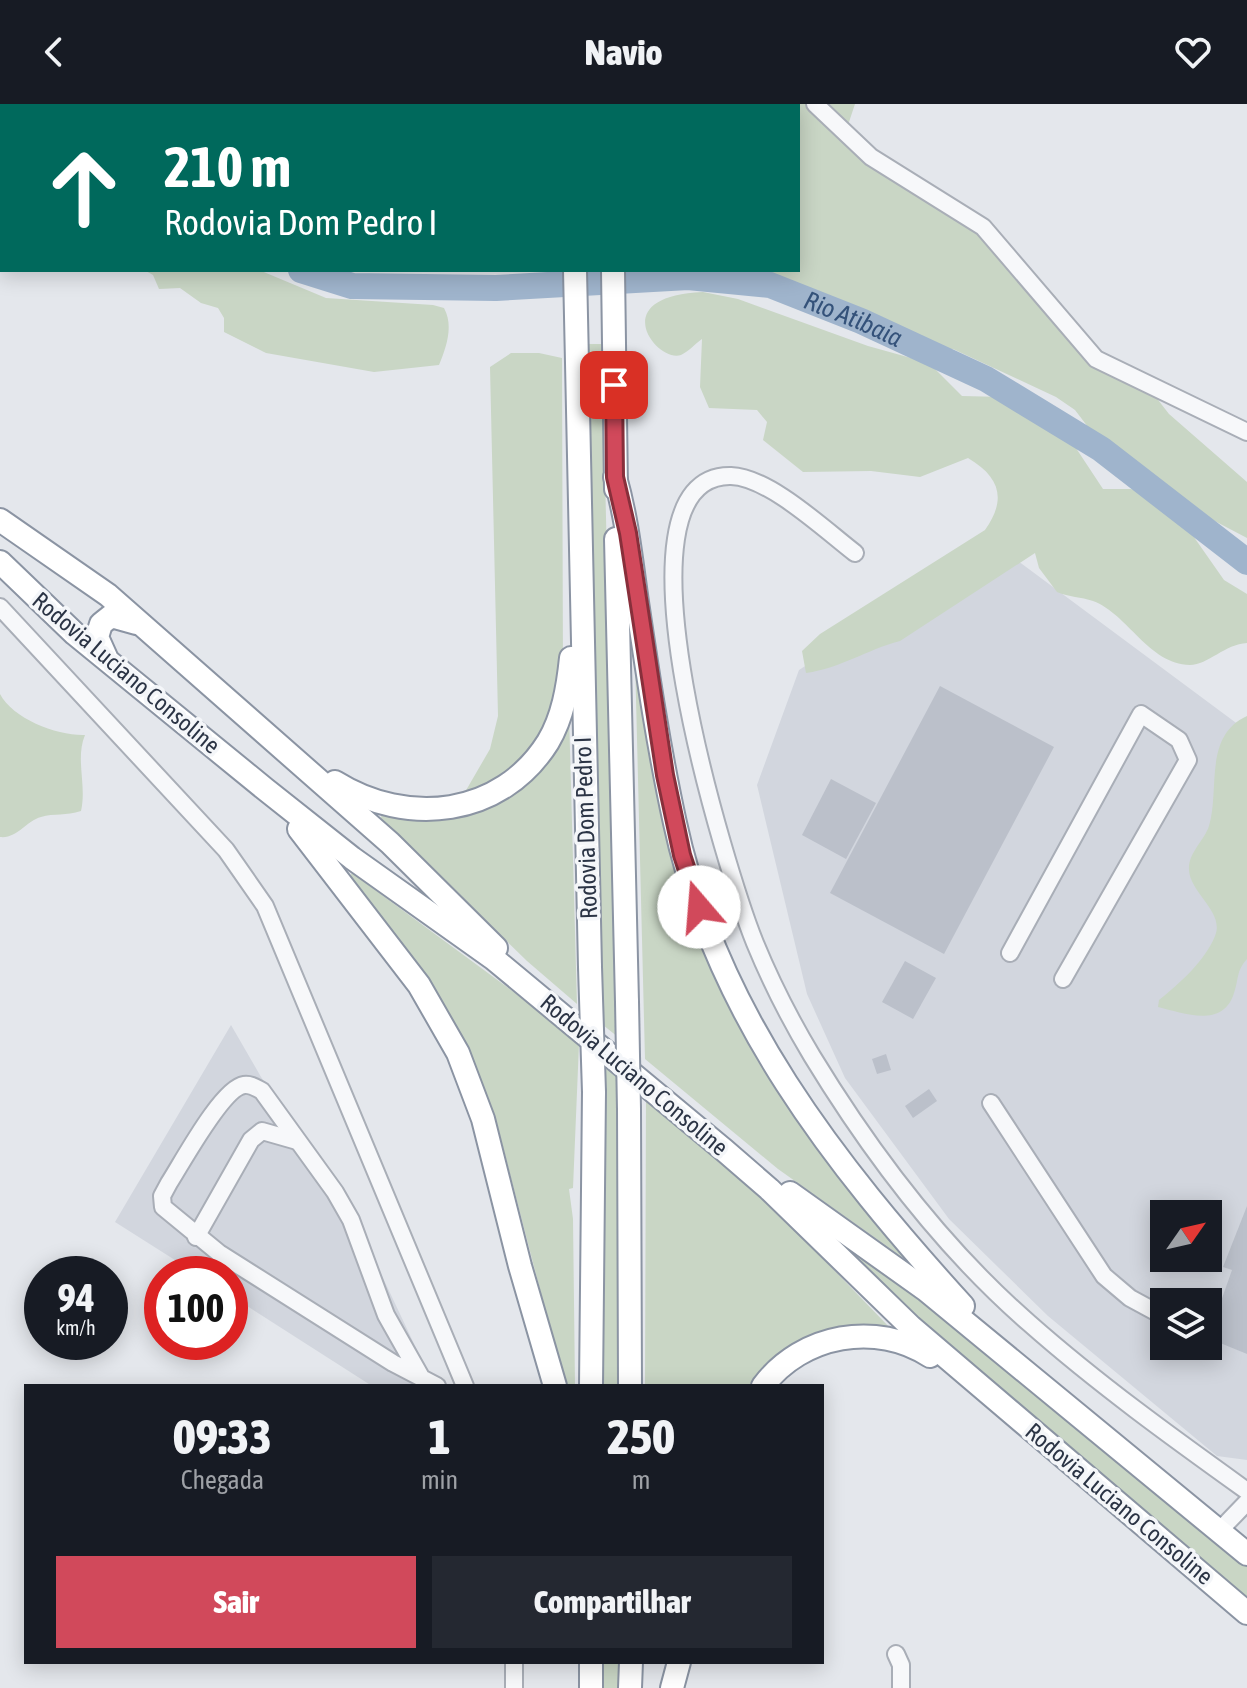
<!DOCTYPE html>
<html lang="pt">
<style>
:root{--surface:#171b24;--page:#242831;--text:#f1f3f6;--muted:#9ea1a6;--accent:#d1495b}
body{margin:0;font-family:"Asap Condensed",sans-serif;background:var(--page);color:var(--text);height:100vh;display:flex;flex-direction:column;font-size:30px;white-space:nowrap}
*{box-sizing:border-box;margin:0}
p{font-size:26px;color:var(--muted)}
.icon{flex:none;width:44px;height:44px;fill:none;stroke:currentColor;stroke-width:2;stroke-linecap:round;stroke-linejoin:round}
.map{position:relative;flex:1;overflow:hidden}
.drawer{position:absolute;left:24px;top:1280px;width:800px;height:280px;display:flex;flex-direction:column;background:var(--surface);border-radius:0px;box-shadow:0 4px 20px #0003}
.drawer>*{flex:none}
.banner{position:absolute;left:0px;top:0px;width:800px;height:168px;box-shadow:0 4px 20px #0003;background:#00695c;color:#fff;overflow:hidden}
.needle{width:52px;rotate:56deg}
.tools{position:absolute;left:1150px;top:1096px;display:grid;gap:16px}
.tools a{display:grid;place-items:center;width:72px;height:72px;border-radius:0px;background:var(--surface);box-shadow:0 4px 20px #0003;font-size:40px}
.speed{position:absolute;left:24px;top:1152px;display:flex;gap:16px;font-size:40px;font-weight:700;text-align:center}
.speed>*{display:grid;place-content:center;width:104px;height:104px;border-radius:50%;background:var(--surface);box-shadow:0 4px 20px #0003;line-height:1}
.speed small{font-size:20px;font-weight:400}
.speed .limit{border:12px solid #d22;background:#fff;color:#111}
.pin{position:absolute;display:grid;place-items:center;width:68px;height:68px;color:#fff;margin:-34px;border-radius:16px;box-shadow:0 4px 12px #0006}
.me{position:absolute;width:88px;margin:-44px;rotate:342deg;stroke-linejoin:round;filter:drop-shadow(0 0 6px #0008)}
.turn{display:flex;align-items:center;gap:28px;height:168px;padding:0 32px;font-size:36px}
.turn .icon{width:104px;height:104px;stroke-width:2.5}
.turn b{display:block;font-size:56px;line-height:68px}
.eta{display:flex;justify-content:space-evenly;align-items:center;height:136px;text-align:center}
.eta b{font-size:48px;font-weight:800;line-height:56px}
.cta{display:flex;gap:16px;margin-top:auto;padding:16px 32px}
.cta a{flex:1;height:92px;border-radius:0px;background:var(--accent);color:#fff;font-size:32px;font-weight:800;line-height:92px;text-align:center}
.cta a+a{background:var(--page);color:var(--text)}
header{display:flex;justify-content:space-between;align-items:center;height:104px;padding:0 32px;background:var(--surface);font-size:36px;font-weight:800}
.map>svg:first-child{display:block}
</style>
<header><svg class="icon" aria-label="back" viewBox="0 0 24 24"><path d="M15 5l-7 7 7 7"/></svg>Navio<svg class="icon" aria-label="heart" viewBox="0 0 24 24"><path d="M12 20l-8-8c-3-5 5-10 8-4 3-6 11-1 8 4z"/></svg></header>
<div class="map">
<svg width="1247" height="1584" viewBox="0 0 1247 1584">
<rect width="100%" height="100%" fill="#e4e7ec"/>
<!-- built -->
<g fill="#d2d6de" fill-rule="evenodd">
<path d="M995,440L1247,627V1356L1217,1352L1048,1212L949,1115L845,974L807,890L757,681L799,566ZM1164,1110H1208V1154H1164ZM1164,1198H1208V1242H1164Z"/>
<path d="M231,921L261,973L340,1083L434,1282H372L230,1191V1170H197L115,1118Z"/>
</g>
<!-- green -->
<g fill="#c9d6c5">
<path d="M669,0H855L847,24L853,35L936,84L1008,143L1055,192L1090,245L1141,274L1169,310L1247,378V434L1152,384L1101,340L1075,306L1056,293L953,245L947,247L882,213L845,201L797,193L745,171L700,166H798V2Z"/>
<path d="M144,166H259L326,194L433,201L444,204C454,222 446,244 439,261L374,268L266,249L224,228V214L218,204L201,199L180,184L159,185L153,171Z"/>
<path d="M703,188L738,195L868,242L929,259L962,292L1004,293V297L1066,329L1103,385H1131L1146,391L1189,426L1224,476L1247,490V539C1225,540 1208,561 1190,561C1148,560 1128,510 1093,497C1081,493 1069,493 1057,488L1039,464L1035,449L900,537C866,546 841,564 806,569L802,547L820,530L985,426C1007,395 1000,373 968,354L920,373L871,367L803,368L763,336L767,318L757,306L709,304L700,283L702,235C696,239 688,248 681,251C658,260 603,192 703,188Z"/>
<path d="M587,240H602L618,933L603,921L600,879Z"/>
<path d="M511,249H539L562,254L563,572L542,632L518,663L461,695L490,645L498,612L490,263Z"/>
<path d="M635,555L711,852L917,1160L909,1158L778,1065L645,955Z"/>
<path d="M0,590C13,615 58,632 85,631C75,655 87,681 81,707C66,712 54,709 41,713C26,717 17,735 0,733Z"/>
<path d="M569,610L577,900L527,857L381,714L382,708L470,706Z"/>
<path d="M1247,612V855C1236,867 1239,875 1234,889C1223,925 1183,909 1158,903L1159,896C1179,880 1205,857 1215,832C1225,808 1190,789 1189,766C1188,749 1204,737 1209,722C1220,686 1203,632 1247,612Z"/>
<path d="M352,769L515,889L579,940L573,1084L569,1085L573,1115L575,1282H565L497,1020L475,960L349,774Z"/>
<path d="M605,961L619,972L618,1282H601Z"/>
<path d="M646,992L771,1101L893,1227L863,1226L755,1282H645Z"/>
<path d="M816,1114L873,1154L1247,1460V1498L937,1238Z"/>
<rect x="601" y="1558" width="22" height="26"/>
</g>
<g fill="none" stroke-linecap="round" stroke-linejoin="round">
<!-- river -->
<g stroke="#9fb4cc" stroke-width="26">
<path d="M97,0L98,2"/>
<path id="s1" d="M301,166L352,182L496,184L688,173L770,181L861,217L986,275L1101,345L1247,458"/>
</g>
</g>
<!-- building -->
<g fill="#bbc0ca">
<path d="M940,582L1054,643L944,850L830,789Z"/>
<path d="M831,675L876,699L846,755L802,731Z"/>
<path d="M905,857L936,874L913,915L882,898Z"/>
<path d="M886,950L891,966L877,970L872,955Z"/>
<path d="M929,985L937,997L913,1014L905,1002Z"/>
<path d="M1247,1102V1250L1208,1234L1232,1166L1223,1163Z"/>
</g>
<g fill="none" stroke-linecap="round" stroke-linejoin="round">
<!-- minor casing -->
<g stroke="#a9aeb7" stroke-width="20">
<g id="minor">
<path d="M533,0V2"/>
<path d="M815,0L871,53L983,123L1096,255L1247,328"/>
<path d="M855,449C825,426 769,373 731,372C600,369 730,777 755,839C771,878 791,917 812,952C871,1049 944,1145 1029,1219C1098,1280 1173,1334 1247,1387"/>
<path d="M0,503L226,746L265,802L465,1282"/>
<path d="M1010,849L1141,610L1179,636L1188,656L1063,875"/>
<path d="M991,999L1104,1172L1130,1194L1154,1207"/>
<path d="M196,1133L251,1036L262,1027L297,1037"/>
<path d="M421,1273L386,1211L351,1116L335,1088L262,987C256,984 251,980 244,981C222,984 182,1059 169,1079L162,1092L163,1103L219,1149L393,1259L437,1282"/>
<path d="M1219,1427L1247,1398"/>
<path d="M896,1550L901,1561V1584"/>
<path d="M514,1584V1558"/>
</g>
</g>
<!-- highway casing -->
<g stroke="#8b94a3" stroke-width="26">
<g id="highway">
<path d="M572,0V2"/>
<path d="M607,0L608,2"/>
<path d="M575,166L590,863"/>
<path d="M613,166L616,385"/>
<path d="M615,373C627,415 631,456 637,498C648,572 659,646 675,719C716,910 835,1061 963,1202"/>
<path d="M0,416L108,491L390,739L496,844"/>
<path d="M616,435L627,898"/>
<path d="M0,458L75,530L265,685L352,754L494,855L724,1046L769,1085L911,1223L1247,1509"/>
<path d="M106,553L97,533L101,520L111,512L136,519"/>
<path d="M335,678C407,723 501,713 548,638C563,613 568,583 571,554"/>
<path d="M299,725L419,881L458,949L483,1015L520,1162L555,1282"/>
<path d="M629,1005L630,1282"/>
<path d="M790,1089L926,1186L1247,1450"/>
<path d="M591,1282L594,988"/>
<path d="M763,1282C802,1230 877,1217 930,1252"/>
<path d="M591,1584V1558"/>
<path d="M630,1584L631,1558"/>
<path d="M672,1584L679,1558"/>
</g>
</g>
<!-- minor -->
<use href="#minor" stroke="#f7f8fa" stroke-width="16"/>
<!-- highway -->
<use href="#highway" stroke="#fff" stroke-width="22"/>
<!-- highway-bridge casing -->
<g stroke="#8b94a3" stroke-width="26" stroke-linecap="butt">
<g id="highway-bridge">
<path d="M590,863L594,988"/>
<path d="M627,898L629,1005"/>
</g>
</g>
<!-- highway-bridge -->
<use href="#highway-bridge" stroke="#fff" stroke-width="22"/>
</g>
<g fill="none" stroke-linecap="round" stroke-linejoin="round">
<!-- route casing -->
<g stroke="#882f3b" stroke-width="20">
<path id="route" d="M614,281L615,373L628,429L665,671L682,751L699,803"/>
</g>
<!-- route -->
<use href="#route" stroke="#d1495b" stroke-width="14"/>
</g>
<g text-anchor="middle" stroke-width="7" stroke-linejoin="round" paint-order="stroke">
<!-- street labels -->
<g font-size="24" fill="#2b3445" stroke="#f4f6f9">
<text transform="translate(126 569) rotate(40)" y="8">Rodovia Luciano Consoline</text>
<text transform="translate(586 724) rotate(-92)" y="8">Rodovia Dom Pedro I</text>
<text transform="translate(634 971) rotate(40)" y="8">Rodovia Luciano Consoline</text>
<text transform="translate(1119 1400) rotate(40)" y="8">Rodovia Luciano Consoline</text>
</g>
<!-- water labels -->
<g font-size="26" font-style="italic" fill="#34527a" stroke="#f4f6f9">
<text dy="9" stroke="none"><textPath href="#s1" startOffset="562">Rio Atibaia</textPath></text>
</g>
</g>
</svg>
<div class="tools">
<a><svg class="needle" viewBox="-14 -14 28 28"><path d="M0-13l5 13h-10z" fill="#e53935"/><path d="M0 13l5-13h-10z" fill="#9ea1a6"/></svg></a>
<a><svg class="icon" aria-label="layers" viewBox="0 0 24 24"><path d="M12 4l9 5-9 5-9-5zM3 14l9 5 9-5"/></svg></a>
</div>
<div class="speed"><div>94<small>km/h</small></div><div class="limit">100</div></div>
<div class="pin" style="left:614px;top:281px;background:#d93025"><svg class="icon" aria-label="arrive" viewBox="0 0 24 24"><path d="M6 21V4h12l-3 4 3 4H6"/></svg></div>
<svg class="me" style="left:699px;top:803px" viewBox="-20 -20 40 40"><circle r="19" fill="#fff"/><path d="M0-13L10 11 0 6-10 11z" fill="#d1495b"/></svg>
<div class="banner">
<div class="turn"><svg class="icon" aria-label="ahead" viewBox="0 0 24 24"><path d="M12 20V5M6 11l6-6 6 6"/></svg><div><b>210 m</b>Rodovia Dom Pedro I</div></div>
</div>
<section class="drawer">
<div class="eta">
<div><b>09:33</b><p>Chegada</p></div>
<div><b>1</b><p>min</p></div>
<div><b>250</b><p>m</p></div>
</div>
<div class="cta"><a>Sair</a><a>Compartilhar</a></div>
</section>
</div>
